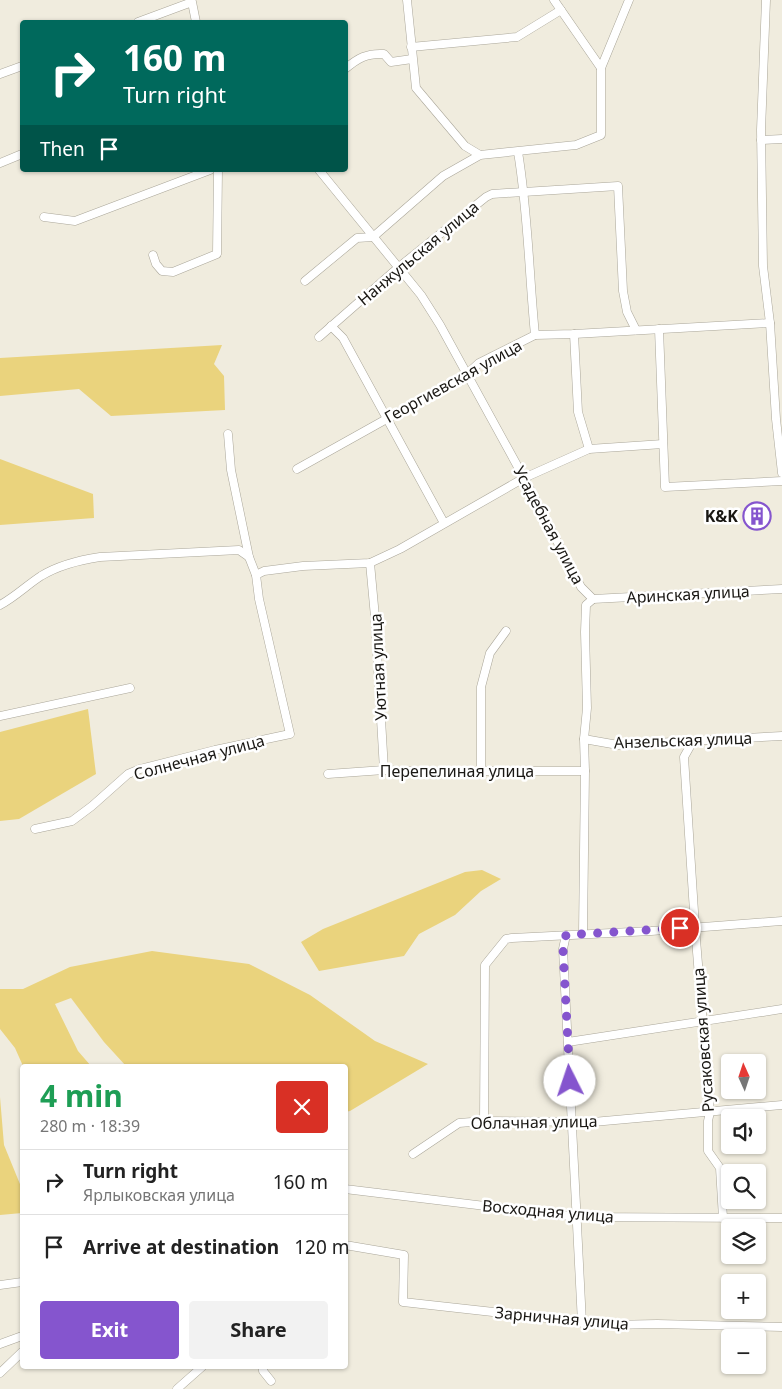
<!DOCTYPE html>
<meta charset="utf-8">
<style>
:root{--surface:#fff;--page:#f2f2f2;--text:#222;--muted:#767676;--line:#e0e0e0;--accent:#8555ce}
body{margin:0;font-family:"Noto Sans",sans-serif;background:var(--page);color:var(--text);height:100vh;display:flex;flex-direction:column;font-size:19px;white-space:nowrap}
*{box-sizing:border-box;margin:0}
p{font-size:16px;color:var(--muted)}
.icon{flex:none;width:28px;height:28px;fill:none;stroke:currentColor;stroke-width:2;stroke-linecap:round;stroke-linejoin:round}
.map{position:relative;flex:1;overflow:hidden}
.drawer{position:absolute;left:20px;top:1064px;width:328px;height:305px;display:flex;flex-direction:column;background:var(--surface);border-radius:5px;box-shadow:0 1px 4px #0004}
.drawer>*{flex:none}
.hud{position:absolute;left:20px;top:20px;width:328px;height:152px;border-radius:5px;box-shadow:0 1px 4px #0004;background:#00695c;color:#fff;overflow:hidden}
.needle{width:32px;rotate:357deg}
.tools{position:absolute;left:721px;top:1054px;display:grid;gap:10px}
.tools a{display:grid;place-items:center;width:45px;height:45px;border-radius:5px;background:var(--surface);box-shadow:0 1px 4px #0004;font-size:25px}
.pin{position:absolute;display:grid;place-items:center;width:42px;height:42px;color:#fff;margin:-21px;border:2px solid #fff;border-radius:50%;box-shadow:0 1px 5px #0007}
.me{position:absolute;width:55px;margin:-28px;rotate:356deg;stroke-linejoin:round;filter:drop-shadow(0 0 4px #0008)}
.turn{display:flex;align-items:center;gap:18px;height:105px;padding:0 20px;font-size:22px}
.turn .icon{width:65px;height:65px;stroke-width:2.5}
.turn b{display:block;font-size:35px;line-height:42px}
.then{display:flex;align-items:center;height:48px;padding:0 20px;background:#0003;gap:10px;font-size:19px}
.round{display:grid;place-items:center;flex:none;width:52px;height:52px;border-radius:5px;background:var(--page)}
.overview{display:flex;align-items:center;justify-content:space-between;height:85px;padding:0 20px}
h1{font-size:30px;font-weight:700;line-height:38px;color:#1e9e55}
.action{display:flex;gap:10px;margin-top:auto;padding:10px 20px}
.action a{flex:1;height:58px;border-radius:5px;background:var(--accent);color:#fff;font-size:20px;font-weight:700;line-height:58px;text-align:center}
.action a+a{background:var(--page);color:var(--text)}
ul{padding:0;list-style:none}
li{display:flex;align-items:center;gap:15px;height:65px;padding:0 20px;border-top:1px solid var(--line)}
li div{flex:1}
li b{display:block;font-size:19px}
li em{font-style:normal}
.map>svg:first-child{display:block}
</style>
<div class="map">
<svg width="782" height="1389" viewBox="0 0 782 1389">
<rect width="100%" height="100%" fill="#f0ecde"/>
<!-- green -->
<g fill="#ead37d">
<path d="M222,345L214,364L224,376L225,410L111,416L79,389L0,396V358Z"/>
<path d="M0,459L93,494L94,518L0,525Z"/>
<path d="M88,709L96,774L19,819L0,821V732Z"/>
<path d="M482,870L501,879L481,891L455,915L419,934L404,956L319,971L301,942L323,929L465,872Z"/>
<path d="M152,951L249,964L310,995L375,1041L428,1064L350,1111L345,1112V1066H126L104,1042L71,998L55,1004L78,1051L91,1066H23L15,1048L0,1029V989H23L70,967Z"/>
<path d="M0,1097L4,1145L22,1189V1213L0,1215Z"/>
</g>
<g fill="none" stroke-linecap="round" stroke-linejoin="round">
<!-- minor casing -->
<g stroke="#aaa699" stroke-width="9">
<g id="minor">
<path d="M407,0L416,88L465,146L480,155"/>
<path d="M554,0L601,68"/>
<path d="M766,0L761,130L763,266L770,323L776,419L782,473"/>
<path d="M138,22L192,2L196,22"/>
<path d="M411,47L517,37L561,10"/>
<path d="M345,69C358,58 367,53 384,54L391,62L412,59"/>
<path d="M0,74L22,66"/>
<path d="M761,140L782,139"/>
<path d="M518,152C528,212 529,274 535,335"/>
<path d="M0,163L22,154"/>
<path d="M319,170L421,295L440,325L524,478L581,587L593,599"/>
<path d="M44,217L75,221L210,170"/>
<path d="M153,255L156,264L162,271L173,272L217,254L218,170"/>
<path d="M305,281L357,238L373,237L443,176L480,155L576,145L601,135V68L629,0"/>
<path d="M331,326L343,338L444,523"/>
<path d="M659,329L665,487L782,481"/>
<path d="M574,334L578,412L589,449"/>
<path d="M319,337L399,267L486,197L492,194L618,186L623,291L627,312L636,330"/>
<path d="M297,469L467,374L479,363L535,335L574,334L770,323"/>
<path d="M370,563L375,617L384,770"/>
<path d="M256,575L264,571L303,566L370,563L400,549L524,478L589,449L663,444"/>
<path d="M593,599L782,589"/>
<path d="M0,605C15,597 27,585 41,576C59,565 80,560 100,557L239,550L249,557"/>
<path d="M0,716L130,688"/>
<path d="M584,739L618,745L782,736"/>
<path d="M693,741L684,757L695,927L710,1112L708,1121V1151L720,1168L723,1218"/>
<path d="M481,771V687L490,653L506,631"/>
<path d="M328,774L384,770L456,773L481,771H585"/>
<path d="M35,829L72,821L92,806L128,774L140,769L215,750L290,734L259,599L256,575L249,557L231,470L228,434"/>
<path d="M583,933L585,771L584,739L587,708L585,632L586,605L593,599"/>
<path d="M566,935L563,949L582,1323"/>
<path d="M568,1042L782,1009"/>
<path d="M484,1121L485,965L506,939L512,938L651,931L782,921"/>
<path d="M413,1154L459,1123L484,1121L593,1122L782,1105"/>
<path d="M345,1189L577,1217L782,1218"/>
<path d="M345,1245L404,1255L403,1302L610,1325L657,1324L782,1327"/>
<path d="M0,1285L22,1282"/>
<path d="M0,1344L22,1336"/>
<path d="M263,1366V1371L271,1381"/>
<path d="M0,1373L22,1352"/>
<path d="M177,1389L203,1366"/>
</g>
</g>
<!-- minor -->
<use href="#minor" stroke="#fff" stroke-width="8"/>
</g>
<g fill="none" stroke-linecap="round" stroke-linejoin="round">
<!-- route -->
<path stroke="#8555ce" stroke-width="9" stroke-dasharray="0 16.2" d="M570,1081L563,949L566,935L680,928"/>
</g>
<!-- icons -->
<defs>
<g id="building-ring" transform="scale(1.4375)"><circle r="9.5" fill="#fff" stroke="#8555ce" stroke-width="1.5"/><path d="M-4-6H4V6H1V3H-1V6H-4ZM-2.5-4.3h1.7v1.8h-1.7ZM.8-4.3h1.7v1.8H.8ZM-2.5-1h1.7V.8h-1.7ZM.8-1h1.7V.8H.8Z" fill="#8555ce"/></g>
</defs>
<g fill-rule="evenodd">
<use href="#building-ring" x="757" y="516"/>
</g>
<g text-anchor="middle" stroke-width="5" stroke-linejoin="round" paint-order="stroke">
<!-- street labels -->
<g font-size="16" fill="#1a1814" stroke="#fff">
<text transform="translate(418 253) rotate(-40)" y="6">Нанжульская улица</text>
<text transform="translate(453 381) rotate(-29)" y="6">Георгиевская улица</text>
<text transform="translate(549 525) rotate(62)" y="6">Усадебная улица</text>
<text transform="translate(688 594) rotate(-3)" y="6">Аринская улица</text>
<text transform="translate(378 667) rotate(-93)" y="6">Уютная улица</text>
<text transform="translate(683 740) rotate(-2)" y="6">Анзельская улица</text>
<text transform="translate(199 757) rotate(-15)" y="6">Солнечная улица</text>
<text x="457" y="777">Перепелиная улица</text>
<text transform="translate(703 1040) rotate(-94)" y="6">Русаковская улица</text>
<text transform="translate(534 1122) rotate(-1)" y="6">Облачная улица</text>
<text transform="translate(548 1211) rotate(5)" y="6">Восходная улица</text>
<text transform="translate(562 1318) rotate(5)" y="6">Зарничная улица</text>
</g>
<!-- poi labels -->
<g font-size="16" font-weight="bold" fill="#1a1814" stroke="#fff" text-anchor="end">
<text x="738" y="522">K&amp;K</text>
</g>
</g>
</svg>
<div class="tools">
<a><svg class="needle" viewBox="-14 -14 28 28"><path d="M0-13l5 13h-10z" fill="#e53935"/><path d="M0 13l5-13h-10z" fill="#767676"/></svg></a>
<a><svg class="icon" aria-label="sound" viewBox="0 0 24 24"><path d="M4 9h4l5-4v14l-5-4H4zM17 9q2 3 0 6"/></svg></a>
<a><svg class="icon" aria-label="search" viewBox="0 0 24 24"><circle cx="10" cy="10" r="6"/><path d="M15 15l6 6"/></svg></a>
<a><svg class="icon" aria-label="layers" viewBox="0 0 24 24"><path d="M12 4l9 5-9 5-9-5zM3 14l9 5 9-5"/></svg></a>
<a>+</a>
<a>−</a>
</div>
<div class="pin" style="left:680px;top:928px;background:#d93025"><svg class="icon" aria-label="arrive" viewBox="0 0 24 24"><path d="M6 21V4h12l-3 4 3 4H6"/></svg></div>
<svg class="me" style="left:570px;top:1081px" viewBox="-20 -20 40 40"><circle r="19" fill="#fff"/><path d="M0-13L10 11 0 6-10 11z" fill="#8555ce"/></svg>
<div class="hud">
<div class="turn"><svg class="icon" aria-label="right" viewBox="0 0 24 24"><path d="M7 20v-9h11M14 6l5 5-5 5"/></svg><div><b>160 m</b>Turn right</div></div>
<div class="then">Then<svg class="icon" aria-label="arrive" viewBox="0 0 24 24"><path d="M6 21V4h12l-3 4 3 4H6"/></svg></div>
</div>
<section class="drawer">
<div class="overview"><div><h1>4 min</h1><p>280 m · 18:39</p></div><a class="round" style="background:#d93025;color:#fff"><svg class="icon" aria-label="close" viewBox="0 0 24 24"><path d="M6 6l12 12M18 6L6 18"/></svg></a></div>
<ul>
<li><svg class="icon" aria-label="right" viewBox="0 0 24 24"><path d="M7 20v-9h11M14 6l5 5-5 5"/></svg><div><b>Turn right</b><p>Ярлыковская улица</p></div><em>160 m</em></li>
<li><svg class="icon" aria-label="arrive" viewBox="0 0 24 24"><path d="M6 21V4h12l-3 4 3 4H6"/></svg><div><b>Arrive at destination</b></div><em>120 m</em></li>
</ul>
<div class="action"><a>Exit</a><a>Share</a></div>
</section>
</div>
